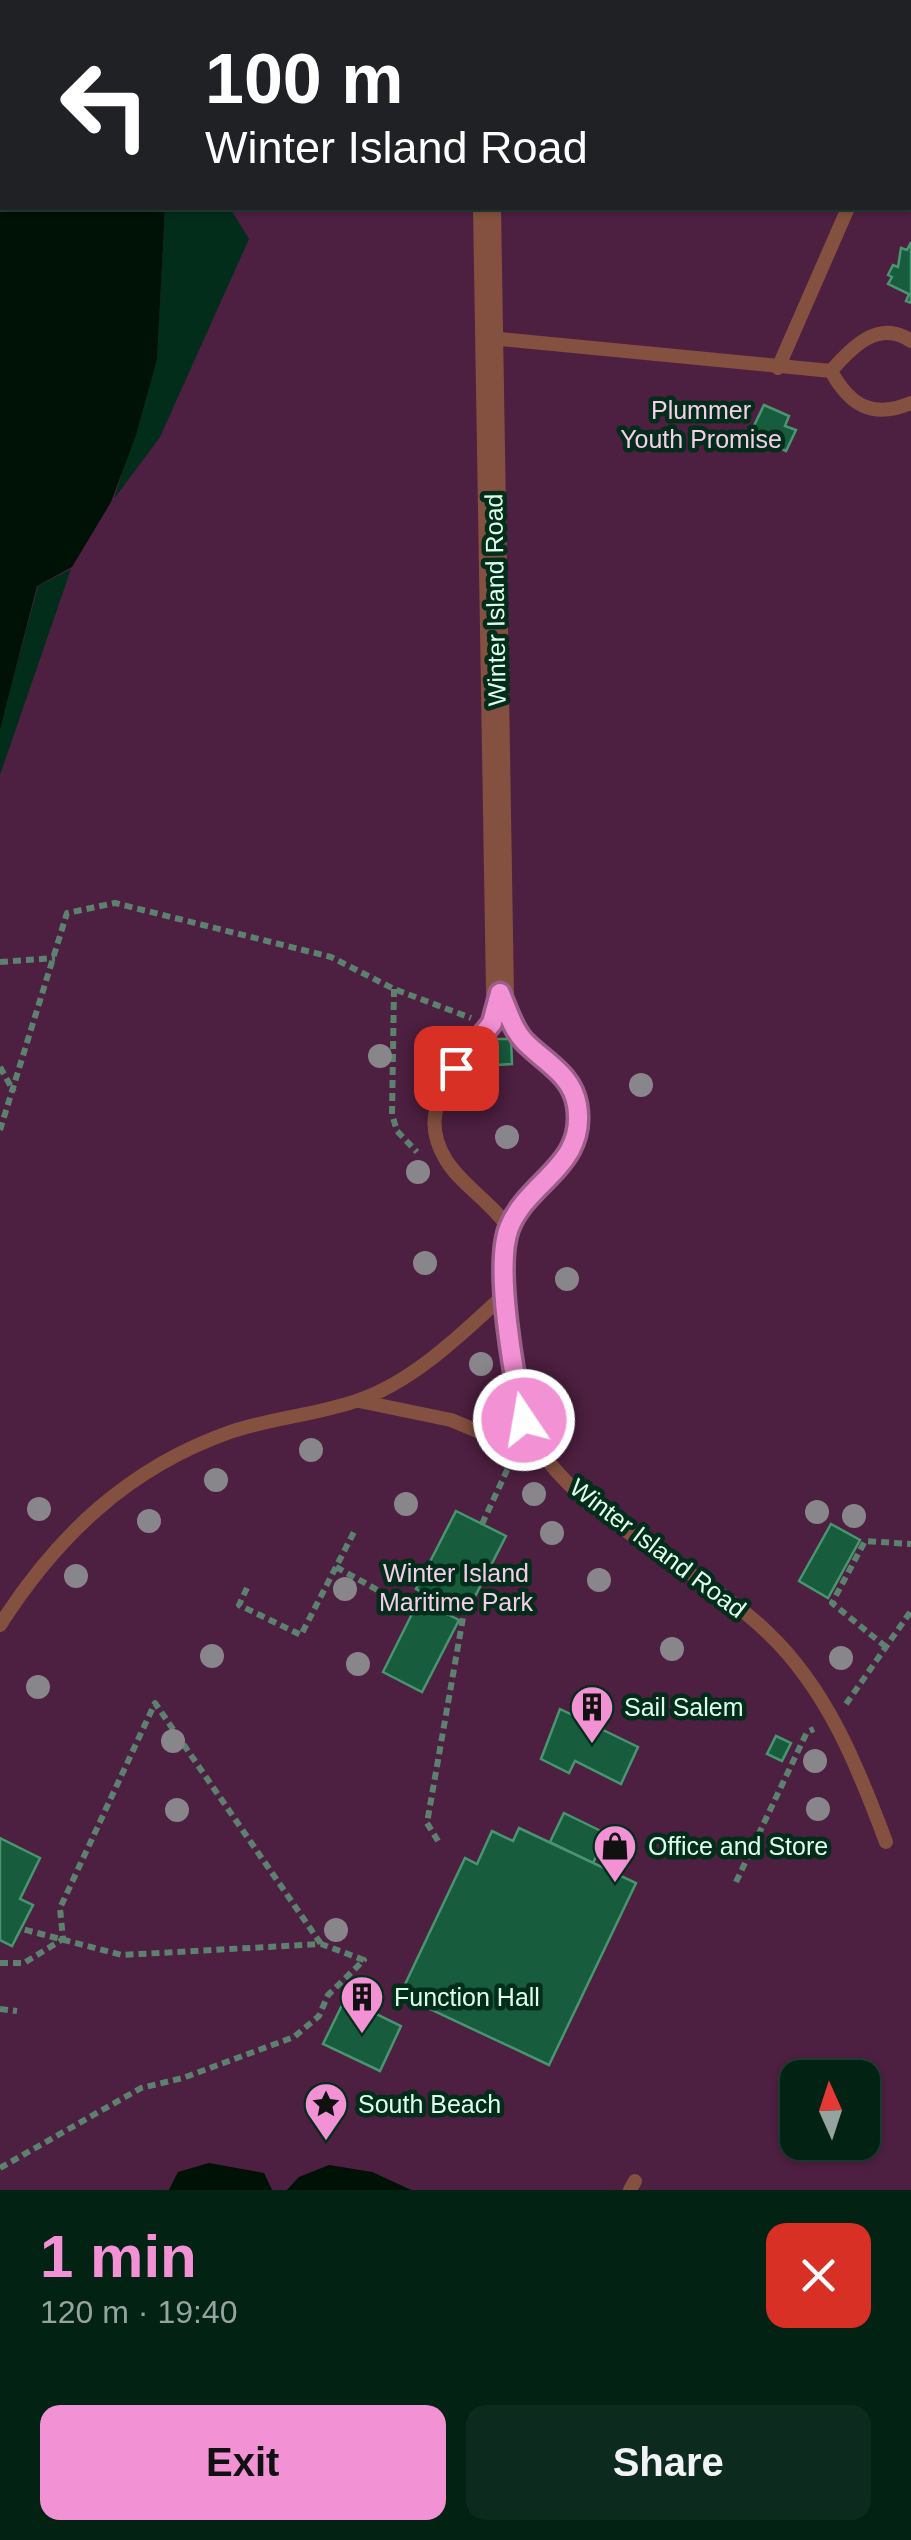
<!DOCTYPE html>
<meta charset="utf-8">
<style>
:root{--surface:#022214;--page:#0c2a1d;--text:#f1f3f6;--muted:#96a4a0;--line:#233f34;--accent:#f391d5}
body{margin:0;font-family:Helvetica,sans-serif;background:var(--page);color:var(--text);height:100vh;display:flex;flex-direction:column;font-size:38px;white-space:nowrap}
*{box-sizing:border-box;margin:0}
p{font-size:32px;color:var(--muted)}
.icon{flex:none;width:55px;height:55px;fill:none;stroke:currentColor;stroke-width:2;stroke-linecap:round;stroke-linejoin:round}
.map{position:relative;height:2190px;overflow:hidden}
.side{display:flex;flex-direction:column;background:var(--surface);flex:1}
.side>*{flex:none}
.banner{position:absolute;left:0px;top:0px;width:912px;height:210px;box-shadow:0 2px 8px #0004,0 0 0 2px var(--line);background:#202124;color:#fff;overflow:hidden}
.needle{width:65px;rotate:357deg}
.buttons{position:absolute;left:780px;top:2060px;display:grid;gap:20px}
.buttons a{display:grid;place-items:center;width:100px;height:100px;border-radius:20px;background:var(--surface);box-shadow:0 2px 8px #0004,0 0 0 2px var(--line);font-size:50px}
.pin{position:absolute;display:grid;place-items:center;width:85px;height:85px;color:#fff;margin:-42px;border-radius:20px;box-shadow:0 5px 15px #0006}
.me{position:absolute;width:110px;margin:-55px;rotate:348deg;stroke-linejoin:round;filter:drop-shadow(0 0 8px #0008)}
.turn{display:flex;align-items:center;gap:35px;height:210px;padding:0 40px;font-size:45px}
.turn .icon{width:130px;height:130px;stroke-width:2.5}
.turn b{display:block;font-size:70px;line-height:85px}
.round{display:grid;place-items:center;flex:none;width:105px;height:105px;border-radius:20px;background:var(--page)}
.head{display:flex;align-items:center;justify-content:space-between;height:170px;padding:0 40px}
h1{font-size:60px;font-weight:600;line-height:75px;color:var(--accent)}
.primary-button{display:flex;gap:20px;margin-top:auto;padding:20px 40px}
.primary-button a{flex:1;height:115px;border-radius:20px;background:var(--accent);color:#111;font-size:40px;font-weight:600;line-height:115px;text-align:center}
.primary-button a+a{background:var(--page);color:var(--text)}
.map>svg:first-child{display:block}
</style>
<div class="map">
<svg width="911" height="2190" viewBox="0 0 911 2190">
<rect width="100%" height="100%" fill="#022d1b"/>
<!-- green -->
<path fill="#4d1f40" fill-rule="evenodd" d="M255,0H911V2190H411L372,2172L299,2177L287,2190H272L264,2173L178,2172L169,2190H0V775L71,569L38,586L0,727V541L165,208L157,359L114,499L160,437L249,239L230,208H910V2ZM798,2078H862V2142H798Z"/>
<!-- water -->
<g fill="#001106">
<path d="M0,0H222L2,2V208H165L157,359L136,435L111,502L72,567L37,586L0,729Z"/>
<path d="M209,2163L264,2173L272,2190H169L178,2172Z"/>
<path d="M329,2165L372,2172L411,2190H287L299,2177Z"/>
</g>
<!-- building -->
<g fill="#165c3d" stroke="#48956f" stroke-width="2.5">
<path d="M911,242V303L906,301L909,294L888,284L892,277L888,275L893,265L898,267L901,248L907,250Z"/>
<path d="M764,405L789,416L785,426L796,430L786,451L750,434Z"/>
<path d="M495,1039H511L512,1064L496,1065Z"/>
<path d="M456,1511L506,1536L466,1614L416,1589Z"/>
<path d="M831,1524L860,1540L828,1598L799,1581Z"/>
<path d="M419,1600L459,1620L422,1692L383,1672Z"/>
<path d="M560,1709L638,1747L621,1784L575,1761L569,1773L541,1759Z"/>
<path d="M776,1736L791,1743L782,1761L767,1754Z"/>
<path d="M564,1813L607,1834L593,1863L550,1842Z"/>
<path d="M519,1828L636,1883L549,2065L400,1995L465,1858L477,1864L492,1831L513,1841Z"/>
<path d="M0,1838L40,1858L20,1899L33,1905L12,1946L0,1940Z"/>
<path d="M359,1988L381,1999L374,2013L401,2026L380,2071L323,2044L344,2001L351,2004Z"/>
</g>
<g fill="none" stroke-linecap="round" stroke-linejoin="round">
<!-- path -->
<g stroke="#5c816f" stroke-width="6" stroke-dasharray="8 5" stroke-linecap="butt">
<path d="M0,962L55,958"/>
<path d="M394,989L392,1114L397,1131L417,1152"/>
<path d="M0,1067L14,1092"/>
<path d="M0,1130L67,913L115,903L331,957L394,989L471,1018"/>
<path d="M482,1524L509,1466"/>
<path d="M336,1567L383,1593"/>
<path d="M247,1588L239,1605L301,1635L356,1528"/>
<path d="M886,1647L832,1603L865,1541L911,1544"/>
<path d="M846,1704L911,1611"/>
<path d="M438,1841L427,1823L464,1612"/>
<path d="M736,1882L807,1732L814,1729"/>
<path d="M0,1963H24L63,1939L60,1908L155,1703L321,1944"/>
<path d="M0,2009L17,2011"/>
<path d="M0,2168L141,2088L183,2078L294,2037L319,2016L328,1995L364,1960L321,1944L122,1955L22,1929"/>
</g>
<!-- service -->
<g stroke="#84503f" stroke-width="14">
<path d="M896,2L899,0"/>
<path d="M490,338L831,371"/>
<path d="M778,368L848,208"/>
<path d="M831,371C850,406 873,419 911,403"/>
<path d="M831,371C851,348 879,318 911,341"/>
<path d="M500,993C506,1009 511,1028 523,1040C548,1067 581,1081 579,1124C577,1172 524,1188 509,1229C496,1264 510,1388 525,1423C566,1517 697,1563 768,1633C827,1689 858,1767 886,1842"/>
<path d="M500,993C495,1011 490,1027 479,1043C453,1081 415,1109 446,1160C462,1186 492,1202 509,1229"/>
<path d="M359,1401L451,1420L543,1458"/>
<path d="M0,1625C57,1536 128,1468 230,1432C271,1418 315,1415 356,1401C412,1383 463,1333 505,1294"/>
<path d="M630,2190L635,2181"/>
</g>
<!-- minor -->
<g stroke="#84503f" stroke-width="28">
<path d="M482,0V2"/>
<path d="M487,208L500,993"/>
</g>
</g>
<!-- trees -->
<g fill="#88868b">
<circle cx="380" cy="1056" r="12"/>
<circle cx="641" cy="1085" r="12"/>
<circle cx="507" cy="1137" r="12"/>
<circle cx="418" cy="1172" r="12"/>
<circle cx="425" cy="1263" r="12"/>
<circle cx="567" cy="1279" r="12"/>
<circle cx="481" cy="1364" r="12"/>
<circle cx="311" cy="1450" r="12"/>
<circle cx="216" cy="1480" r="12"/>
<circle cx="534" cy="1494" r="12"/>
<circle cx="406" cy="1504" r="12"/>
<circle cx="39" cy="1509" r="12"/>
<circle cx="817" cy="1512" r="12"/>
<circle cx="854" cy="1516" r="12"/>
<circle cx="149" cy="1521" r="12"/>
<circle cx="552" cy="1533" r="12"/>
<circle cx="76" cy="1576" r="12"/>
<circle cx="599" cy="1580" r="12"/>
<circle cx="345" cy="1589" r="12"/>
<circle cx="672" cy="1649" r="12"/>
<circle cx="212" cy="1656" r="12"/>
<circle cx="841" cy="1658" r="12"/>
<circle cx="358" cy="1664" r="12"/>
<circle cx="38" cy="1687" r="12"/>
<circle cx="173" cy="1741" r="12"/>
<circle cx="815" cy="1761" r="12"/>
<circle cx="818" cy="1809" r="12"/>
<circle cx="177" cy="1810" r="12"/>
<circle cx="336" cy="1930" r="12"/>
</g>
<g fill="none" stroke-linecap="round" stroke-linejoin="round">
<!-- route casing -->
<g stroke="#9e5e8a" stroke-width="25">
<path id="route" d="M456,1068L492,1023L500,993C507,1009 512,1028 524,1041C544,1062 572,1074 577,1105C587,1166 528,1180 509,1228C494,1267 514,1378 524,1420"/>
</g>
<!-- route -->
<use href="#route" stroke="#f391d5" stroke-width="18"/>
</g>
<!-- icons -->
<defs>
<g id="building-pin" transform="scale(2.25)"><path d="M0 17L-7.5 6A9.5 9.5 0 1 1 7.5 6Z" fill="#f391d5" stroke="#022d1b"/><path d="M-4-6H4V6H1V3H-1V6H-4ZM-2.5-4.3h1.7v1.8h-1.7ZM.8-4.3h1.7v1.8H.8ZM-2.5-1h1.7V.8h-1.7ZM.8-1h1.7V.8H.8Z" fill="#111"/></g>
<g id="shop-pin" transform="scale(2.25)"><path d="M0 17L-7.5 6A9.5 9.5 0 1 1 7.5 6Z" fill="#f391d5" stroke="#022d1b"/><path d="M-5-2.5h2.3a2.7 3.5 0 0 1 5.4 0H5L5.5 6h-11ZM-1.5-2.5h3a1.5 2.3 0 0 0-3 0Z" fill="#111"/></g>
<g id="sight-pin" transform="scale(2.25)"><path d="M0 17L-7.5 6A9.5 9.5 0 1 1 7.5 6Z" fill="#f391d5" stroke="#022d1b"/><path d="M0-6L1.8-2.2L6-1.7L2.9 1.2L3.7 5.4L0 3.3L-3.7 5.4L-2.9 1.2L-6-1.7L-1.8-2.2Z" fill="#111"/></g>
</defs>
<g fill-rule="evenodd">
<use href="#building-pin" x="592" y="1707"/>
<use href="#shop-pin" x="615" y="1846"/>
<use href="#building-pin" x="362" y="1997"/>
<use href="#sight-pin" x="326" y="2104"/>
</g>
<g text-anchor="middle" stroke-width="9" stroke-linejoin="round" paint-order="stroke">
<!-- park labels -->
<g font-size="25" fill="#f5cee7" stroke="#022d1b">
<text x="701" y="419">Plummer<tspan x="701" dy="29">Youth Promise</tspan></text>
<text x="456" y="1582">Winter Island<tspan x="456" dy="29">Maritime Park</tspan></text>
</g>
<!-- street labels -->
<g font-size="25" fill="#dffdeb" stroke="#022d1b">
<text transform="translate(495 600) rotate(-91)" y="9">Winter Island Road</text>
<text transform="translate(658 1548) rotate(37)" y="9">Winter Island Road</text>
</g>
<!-- poi labels -->
<g font-size="25" fill="#dffdeb" stroke="#022d1b" text-anchor="start">
<text x="624" y="1716">Sail Salem</text>
<text x="648" y="1855">Office and Store</text>
<text x="394" y="2006">Function Hall</text>
<text x="358" y="2113">South Beach</text>
</g>
</g>
</svg>
<div class="buttons">
<a><svg class="needle" viewBox="-14 -14 28 28"><path d="M0-13l5 13h-10z" fill="#e53935"/><path d="M0 13l5-13h-10z" fill="#96a4a0"/></svg></a>
</div>
<div class="pin" style="left:456px;top:1068px;background:#d93025"><svg class="icon" aria-label="arrive" viewBox="0 0 24 24"><path d="M6 21V4h12l-3 4 3 4H6"/></svg></div>
<svg class="me" style="left:524px;top:1420px" viewBox="-20 -20 40 40"><circle r="17" fill="#f391d5" stroke="#fff" stroke-width="3"/><path d="M0-11L8 9 0 5-8 9z" fill="#fff"/></svg>
<div class="banner">
<div class="turn"><svg class="icon" aria-label="left" viewBox="0 0 24 24"><path d="M17 20v-9H6M10 6l-5 5 5 5"/></svg><div><b>100 m</b>Winter Island Road</div></div>
</div>
</div>
<section class="side">
<div class="head"><div><h1>1 min</h1><p>120 m · 19:40</p></div><a class="round" style="background:#d93025;color:#fff"><svg class="icon" aria-label="close" viewBox="0 0 24 24"><path d="M6 6l12 12M18 6L6 18"/></svg></a></div>
<div class="primary-button"><a>Exit</a><a>Share</a></div>
</section>
